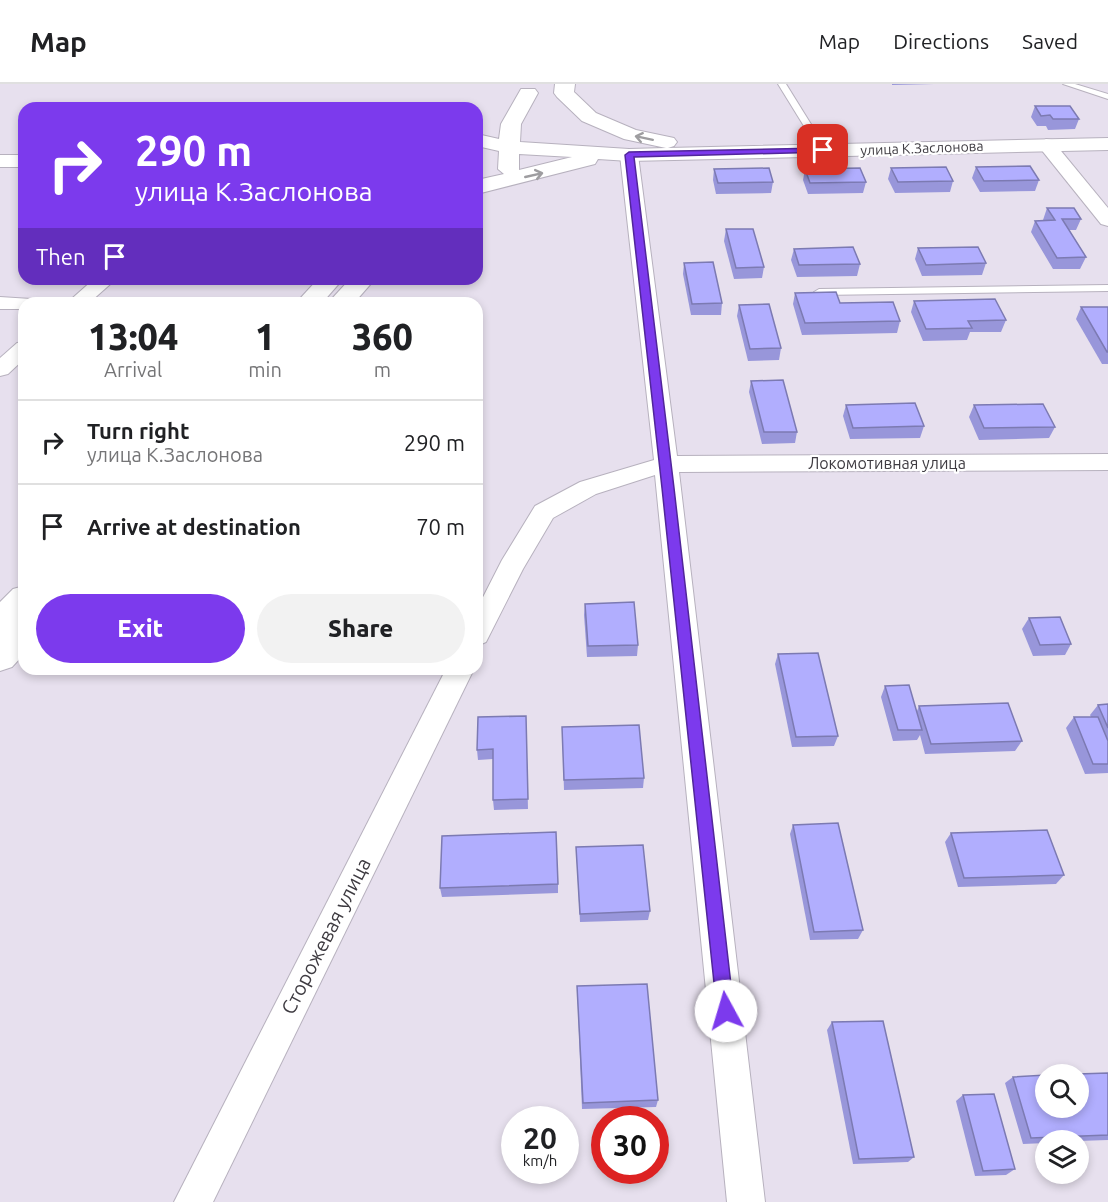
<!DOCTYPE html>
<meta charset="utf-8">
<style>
:root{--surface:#fff;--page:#f2f2f2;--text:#202124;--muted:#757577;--line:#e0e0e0;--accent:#7c3aed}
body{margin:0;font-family:Ubuntu,sans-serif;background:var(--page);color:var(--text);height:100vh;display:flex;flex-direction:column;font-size:22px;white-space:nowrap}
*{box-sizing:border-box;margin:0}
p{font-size:20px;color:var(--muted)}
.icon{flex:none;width:33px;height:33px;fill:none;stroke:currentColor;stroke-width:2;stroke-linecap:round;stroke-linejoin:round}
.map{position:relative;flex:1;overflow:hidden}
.side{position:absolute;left:18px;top:213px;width:465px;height:378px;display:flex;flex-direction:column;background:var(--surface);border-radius:18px;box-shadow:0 3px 9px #0003}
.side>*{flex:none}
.banner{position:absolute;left:18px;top:18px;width:465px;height:183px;border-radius:18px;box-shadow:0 3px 9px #0003;background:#7c3aed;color:#fff;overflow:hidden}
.tools{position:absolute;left:1035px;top:980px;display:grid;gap:12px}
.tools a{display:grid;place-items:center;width:54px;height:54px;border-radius:50%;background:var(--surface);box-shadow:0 3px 9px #0003;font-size:30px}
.speed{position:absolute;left:501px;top:1022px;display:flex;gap:12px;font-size:30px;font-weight:700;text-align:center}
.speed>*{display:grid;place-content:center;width:78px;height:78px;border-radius:50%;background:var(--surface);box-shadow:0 3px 9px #0003;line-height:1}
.speed small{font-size:15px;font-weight:400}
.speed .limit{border:9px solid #d22;background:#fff;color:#111}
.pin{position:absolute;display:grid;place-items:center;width:51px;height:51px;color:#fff;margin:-26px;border-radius:12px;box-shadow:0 3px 9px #0006}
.me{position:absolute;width:66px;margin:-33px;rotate:354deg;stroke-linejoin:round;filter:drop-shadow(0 0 4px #0008)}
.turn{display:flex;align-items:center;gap:21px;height:126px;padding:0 18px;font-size:27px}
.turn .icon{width:78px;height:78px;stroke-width:2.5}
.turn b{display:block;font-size:42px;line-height:51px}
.then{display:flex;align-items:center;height:57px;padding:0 18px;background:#0003;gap:12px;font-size:22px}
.eta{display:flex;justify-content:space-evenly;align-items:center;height:102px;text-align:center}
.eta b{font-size:36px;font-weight:800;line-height:42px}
.primary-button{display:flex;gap:12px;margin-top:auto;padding:12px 18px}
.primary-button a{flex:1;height:69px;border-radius:36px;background:var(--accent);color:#fff;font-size:24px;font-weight:800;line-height:69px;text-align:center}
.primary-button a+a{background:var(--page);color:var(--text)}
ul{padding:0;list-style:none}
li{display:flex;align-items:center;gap:18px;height:84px;padding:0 18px;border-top:2px solid var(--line)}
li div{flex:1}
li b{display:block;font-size:22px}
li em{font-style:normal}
header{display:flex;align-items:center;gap:36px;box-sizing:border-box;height:84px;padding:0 30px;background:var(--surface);border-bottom:2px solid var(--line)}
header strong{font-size:28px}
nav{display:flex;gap:33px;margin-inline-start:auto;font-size:21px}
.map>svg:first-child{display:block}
</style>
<header>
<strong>Map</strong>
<nav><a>Map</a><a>Directions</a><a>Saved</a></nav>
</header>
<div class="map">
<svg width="1108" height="1118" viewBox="0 0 1108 1118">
<rect width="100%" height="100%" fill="#e7e0ee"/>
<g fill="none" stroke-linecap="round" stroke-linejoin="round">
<!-- lane casing -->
<g stroke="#b7b1be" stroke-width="2">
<g id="lane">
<path d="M778,0H786L827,66L826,68H820Z"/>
<path d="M1063,0H1075L1108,10V15Z"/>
<path d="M1108,201V207L819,211L814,208L819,205Z"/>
</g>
</g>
<!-- street casing -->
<g stroke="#b7b1be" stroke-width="2">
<g id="street">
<path d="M1046,55L1052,56L1108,124V142L1101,140L1040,64L1038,60Z"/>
<path d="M629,66L635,67L638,71L677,372L1108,370V386L679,388L765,1118H727L655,391L596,410L553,434L523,485L486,558L477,562V525L502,476L535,422L580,398L654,376L620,71L623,67Z"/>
<path d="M94,195H116L89,219H67Z"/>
<path d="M0,213L31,215L34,219H24V225H0Z"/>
<path d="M24,258V275L8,290L0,292V274L17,259Z"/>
<path d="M446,585H474L213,1118H174Z"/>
</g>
</g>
<!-- secondary casing -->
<g stroke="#b7b1be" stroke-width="2">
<g id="secondary">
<path d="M555,0H575L574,8L596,29L636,46L674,54L677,58L674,62L668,64L1108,54V66L629,77L598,75L595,80L477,110V96L504,90L498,85L499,67L477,62V50L499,55L501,40L521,5H535L538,9L521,40L520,58L629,65L666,64L624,55L582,37L557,13L554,9ZM519,70L572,73L519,86Z"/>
<rect x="0" y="71" width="24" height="12"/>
<path d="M318,195H343L322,219H296Z"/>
<path d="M350,195H375L354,219H328Z"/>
<path d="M24,502V535L22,537L24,536V570L12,583L0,587V518L13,505Z"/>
</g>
</g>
<!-- lane -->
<use href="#lane" fill="#fff" fill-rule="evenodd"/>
<!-- street -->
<use href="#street" fill="#fff" fill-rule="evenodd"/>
<!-- secondary -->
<use href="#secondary" fill="#fff" fill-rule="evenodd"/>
</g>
<!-- wall -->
<g fill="#9896da">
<path d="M892,0H934L892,1Z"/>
<path d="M1035,22L1079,35L1075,45L1048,46L1046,42H1037L1031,33Z"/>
<path d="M976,83L1039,96L1035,107L980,108L972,94Z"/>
<path d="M891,84L953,97L950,108L895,109L888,95Z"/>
<path d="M714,85L773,98L771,109L716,110L713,96Z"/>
<path d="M805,85L866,98L863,109L808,110L803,96Z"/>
<path d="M1047,124L1081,135L1076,146H1069L1086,173L1080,185H1053L1031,148L1035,137H1043V136Z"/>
<path d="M726,145L764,183L762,194L734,195L724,157Z"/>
<path d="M918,164L986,179L982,191L922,192L915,175Z"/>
<path d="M794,165L860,180L857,192L797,193L791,176Z"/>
<path d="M684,179L722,219L721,231H691L683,190Z"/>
<path d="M795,209L840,219L900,237L897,249L802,251L793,220Z"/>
<path d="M914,217L1006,236L1001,248H970L967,256L923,257L911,228Z"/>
<path d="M739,221L781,264L779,276L748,277L737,232Z"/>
<path d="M1081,223H1108V280H1102L1076,235Z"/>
<path d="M751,297L797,348L795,359L762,360L749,308Z"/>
<path d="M846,321L924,342L920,354L850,355L843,332Z"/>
<path d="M974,321L1055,343L1049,354L979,356L969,333Z"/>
<path d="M585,520L638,561L637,572L587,573L584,531Z"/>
<path d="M1029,534L1071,560L1065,571L1033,572L1022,545Z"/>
<path d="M778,570L838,652L834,662L792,663L775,580Z"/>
<path d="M885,602L917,627L919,622L1022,657L1015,667L925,670L920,651L917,656L893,657L881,613Z"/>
<path d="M1108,620V689L1085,690L1066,644L1074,633H1091L1090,631L1098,621Z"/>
<path d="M526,632L528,725L494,726L493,716V675L478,676L477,666Z"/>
<path d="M562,643L644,694L643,704L564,706Z"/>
<path d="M793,741L863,846L858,855L810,856L790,750Z"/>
<path d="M951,749L1064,791L1056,800L958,803L945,758Z"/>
<path d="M576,763L650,827L648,836L580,838Z"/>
<path d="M558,800V809L442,813L440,804Z"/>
<path d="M577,902L658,1016L656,1023L582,1025Z"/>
<path d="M832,938L914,1073L908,1078L853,1080L827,946Z"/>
<path d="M1108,989V1056L1078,1057V1056H1046V1059L1023,1060L1005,999L1013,993Z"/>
<path d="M963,1011L1015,1085L1006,1091L975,1092L956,1017Z"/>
</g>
<!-- building -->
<g fill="#b1aefe" stroke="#7c7ab2" stroke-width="1.5">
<path d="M1035,22H1070L1079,35H1053L1050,31L1041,32Z"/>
<path d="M1030,82L1039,96L984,97L976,83Z"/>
<path d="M946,83L953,97L898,98L891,84Z"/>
<path d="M769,84L773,98L718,99L714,85Z"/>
<path d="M860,84L866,98L810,99L805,85Z"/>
<path d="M1047,124H1074L1081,135H1062L1086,173L1057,174L1035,137L1055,136Z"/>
<path d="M726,145H753L764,183L736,184Z"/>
<path d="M853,163L860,180L799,181L794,165Z"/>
<path d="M978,163L986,179L926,181L918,164Z"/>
<path d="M713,178L722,219L692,220L684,179Z"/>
<path d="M836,208L840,219L893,218L900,237L805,239L795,209Z"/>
<path d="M995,215L1006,236L968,237L972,244L926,245L914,217Z"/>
<path d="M769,220L781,264L750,265L739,221Z"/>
<path d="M1081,223H1108V268H1107Z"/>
<path d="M783,296L797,348H764L751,297Z"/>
<path d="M915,319L924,342L853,344L846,321Z"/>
<path d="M1043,320L1055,343L984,344L974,321Z"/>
<path d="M634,518L638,561L588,562L585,520Z"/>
<path d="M1060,533L1071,560L1040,561L1029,534Z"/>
<path d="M818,569L838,652L796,653L778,570Z"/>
<path d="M909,601L922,646H898L885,602Z"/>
<path d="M1008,619L1022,657L931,660L919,622Z"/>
<path d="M1108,620V644L1098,621Z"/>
<path d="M526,632L528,715L493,716V665L477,666L478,633Z"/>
<path d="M1074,633H1098L1108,657V680H1093Z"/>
<path d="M639,641L644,694L564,696L562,643Z"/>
<path d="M838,739L863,846L814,848L793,741Z"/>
<path d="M1047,746L1064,791L964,794L951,749Z"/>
<path d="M556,748L558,800L440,804L442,752Z"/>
<path d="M643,761L650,827L580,830L576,763Z"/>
<path d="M647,900L658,1016L583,1019L577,902Z"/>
<path d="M883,937L914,1073L859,1075L832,938Z"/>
<path d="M1108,989V1051L1031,1054L1013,993L1046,991V1023H1078V990Z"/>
<path d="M994,1010L1015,1085L983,1087L963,1011Z"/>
</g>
<!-- one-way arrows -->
<defs><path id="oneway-shaft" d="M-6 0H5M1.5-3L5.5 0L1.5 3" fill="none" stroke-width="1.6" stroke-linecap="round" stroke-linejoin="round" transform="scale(1.5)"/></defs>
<g stroke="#9e9da0">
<use href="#oneway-shaft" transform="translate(644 54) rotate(-168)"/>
<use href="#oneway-shaft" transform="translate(534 91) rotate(-13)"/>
</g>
<!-- route -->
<path fill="#7c3aed" stroke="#51269a" stroke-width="1.5" d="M823,64H826V68L634,73L674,404L734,927L732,934L726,936L719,934L717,927L662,404L625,71L629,68Z"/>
<g text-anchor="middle" stroke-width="4.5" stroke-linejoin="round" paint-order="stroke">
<!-- far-street labels -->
<g font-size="14" fill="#3e3b41" stroke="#fff">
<text transform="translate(922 64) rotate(-2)" y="5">улица К.Заслонова</text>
</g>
<!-- street labels -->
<g font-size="16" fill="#3e3b41" stroke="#fff">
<text x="887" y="385">Локомотивная улица</text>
</g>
<!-- near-street labels -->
<g font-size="20" fill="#3e3b41" stroke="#fff">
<text transform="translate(326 852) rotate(-63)" y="7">Сторожевая улица</text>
</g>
</g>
</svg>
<div class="tools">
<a><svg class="icon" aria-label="search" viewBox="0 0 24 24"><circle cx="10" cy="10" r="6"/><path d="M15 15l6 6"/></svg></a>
<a><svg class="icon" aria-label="layers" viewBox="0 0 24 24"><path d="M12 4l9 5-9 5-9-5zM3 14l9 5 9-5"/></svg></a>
</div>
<div class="speed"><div>20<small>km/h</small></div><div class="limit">30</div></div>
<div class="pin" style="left:823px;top:66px;background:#d93025"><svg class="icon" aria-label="arrive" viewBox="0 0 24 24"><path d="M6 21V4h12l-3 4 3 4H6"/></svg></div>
<svg class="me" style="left:726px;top:927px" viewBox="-20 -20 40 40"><circle r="19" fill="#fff"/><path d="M0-13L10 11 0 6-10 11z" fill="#7c3aed"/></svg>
<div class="banner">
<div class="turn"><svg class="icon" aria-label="right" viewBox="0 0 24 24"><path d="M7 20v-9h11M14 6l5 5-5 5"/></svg><div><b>290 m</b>улица К.Заслонова</div></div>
<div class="then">Then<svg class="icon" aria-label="arrive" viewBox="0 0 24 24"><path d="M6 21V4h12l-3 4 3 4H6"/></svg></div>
</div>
<section class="side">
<div class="eta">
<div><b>13:04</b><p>Arrival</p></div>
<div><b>1</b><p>min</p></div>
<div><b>360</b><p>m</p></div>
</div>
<ul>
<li><svg class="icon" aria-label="right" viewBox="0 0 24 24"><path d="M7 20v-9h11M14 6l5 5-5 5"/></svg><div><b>Turn right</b><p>улица К.Заслонова</p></div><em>290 m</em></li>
<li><svg class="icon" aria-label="arrive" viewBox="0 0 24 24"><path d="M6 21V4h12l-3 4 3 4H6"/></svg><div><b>Arrive at destination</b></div><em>70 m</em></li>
</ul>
<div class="primary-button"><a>Exit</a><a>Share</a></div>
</section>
</div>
